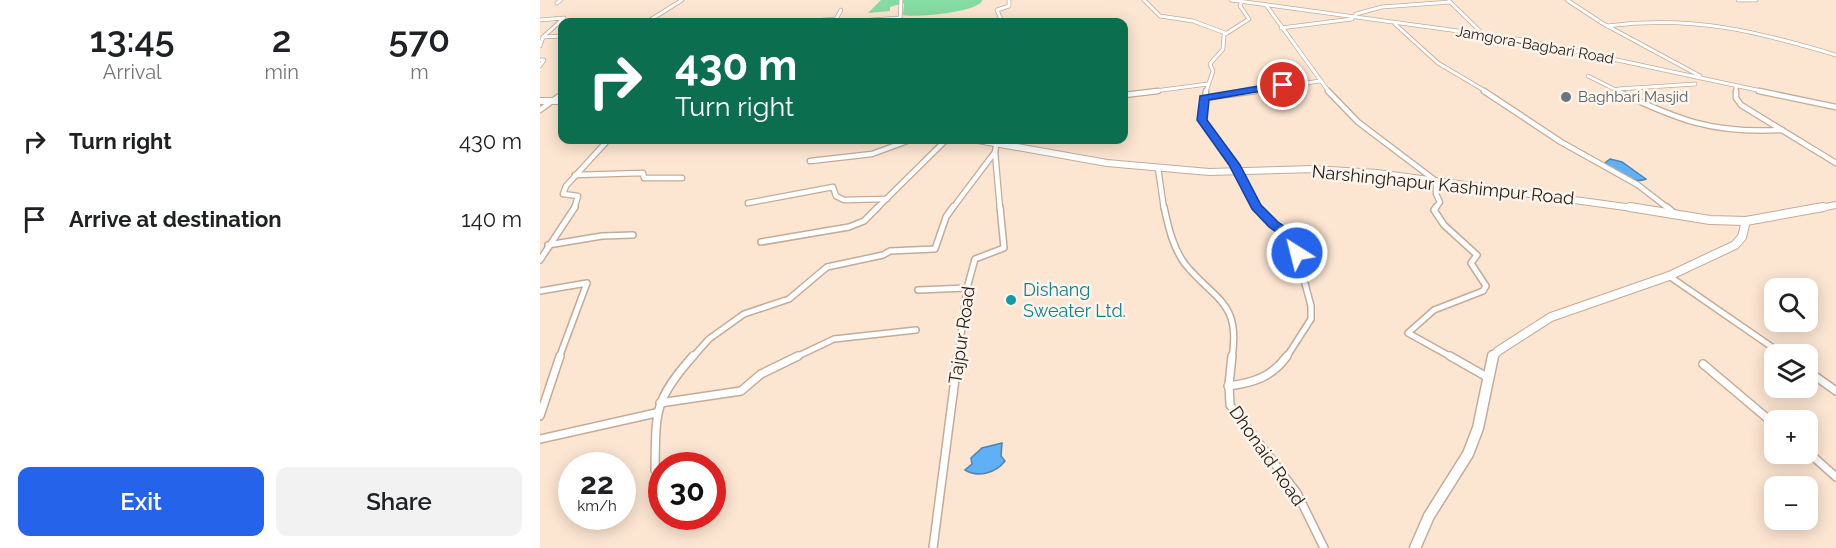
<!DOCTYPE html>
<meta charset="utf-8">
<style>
:root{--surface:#fff;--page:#f2f2f2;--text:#202124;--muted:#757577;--accent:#2563eb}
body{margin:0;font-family:Raleway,sans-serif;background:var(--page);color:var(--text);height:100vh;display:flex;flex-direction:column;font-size:22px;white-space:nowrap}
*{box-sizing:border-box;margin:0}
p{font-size:20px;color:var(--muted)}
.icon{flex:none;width:33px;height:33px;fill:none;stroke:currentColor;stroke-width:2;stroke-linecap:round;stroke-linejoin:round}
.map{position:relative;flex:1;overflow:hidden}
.drawer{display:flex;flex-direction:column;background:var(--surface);width:540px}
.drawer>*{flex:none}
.top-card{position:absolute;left:18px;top:18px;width:570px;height:126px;border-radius:12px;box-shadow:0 3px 15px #0003;background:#0b6e4f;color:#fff;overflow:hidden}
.fabs{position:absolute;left:1224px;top:278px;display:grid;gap:12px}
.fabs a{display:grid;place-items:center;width:54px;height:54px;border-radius:12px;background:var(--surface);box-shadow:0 3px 15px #0003;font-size:30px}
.speed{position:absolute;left:18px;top:452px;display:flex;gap:12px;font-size:30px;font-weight:700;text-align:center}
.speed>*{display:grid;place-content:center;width:78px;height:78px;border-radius:50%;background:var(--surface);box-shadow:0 3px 15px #0003;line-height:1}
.speed small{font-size:15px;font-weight:400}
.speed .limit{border:9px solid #d22;background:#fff;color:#111}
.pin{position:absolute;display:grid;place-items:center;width:51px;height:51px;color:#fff;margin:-26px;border:3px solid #fff;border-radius:50%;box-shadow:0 2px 6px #0007}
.me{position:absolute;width:66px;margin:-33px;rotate:324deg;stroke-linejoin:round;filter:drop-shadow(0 0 4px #0008)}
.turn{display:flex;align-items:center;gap:21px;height:126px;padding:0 18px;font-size:27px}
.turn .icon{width:78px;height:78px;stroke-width:2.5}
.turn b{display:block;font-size:42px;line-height:51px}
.eta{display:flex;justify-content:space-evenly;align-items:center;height:102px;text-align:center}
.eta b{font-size:36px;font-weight:600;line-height:42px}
.primary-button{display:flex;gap:12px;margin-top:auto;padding:12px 18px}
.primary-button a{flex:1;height:69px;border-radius:12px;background:var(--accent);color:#fff;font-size:24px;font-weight:600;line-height:69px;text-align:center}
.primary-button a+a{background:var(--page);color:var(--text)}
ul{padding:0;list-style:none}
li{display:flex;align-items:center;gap:18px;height:78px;padding:0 18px}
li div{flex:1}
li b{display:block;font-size:22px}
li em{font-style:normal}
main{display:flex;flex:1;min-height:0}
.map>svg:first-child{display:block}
</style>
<main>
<section class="drawer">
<div class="eta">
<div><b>13:45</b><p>Arrival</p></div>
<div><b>2</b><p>min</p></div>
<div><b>570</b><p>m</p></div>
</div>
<ul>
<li><svg class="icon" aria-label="right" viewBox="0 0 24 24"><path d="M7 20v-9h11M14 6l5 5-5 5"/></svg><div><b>Turn right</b></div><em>430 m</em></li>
<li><svg class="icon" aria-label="arrive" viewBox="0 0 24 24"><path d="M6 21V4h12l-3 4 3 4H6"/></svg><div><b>Arrive at destination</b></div><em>140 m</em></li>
</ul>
<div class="primary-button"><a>Exit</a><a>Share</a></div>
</section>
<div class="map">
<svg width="1296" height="548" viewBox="0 0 1296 548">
<rect width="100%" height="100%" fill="#fce5d1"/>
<!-- green -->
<path fill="#84dca2" d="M341,0H442V1C437,12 376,18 363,15L364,3L350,7V11L328,13Z"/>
<!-- water -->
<g fill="#60b0f5" stroke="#4e84b2" stroke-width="1.5">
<path d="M1070,159L1082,162L1106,179C1093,185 1075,172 1065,163Z"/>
<path d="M462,443L461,456L465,461C456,473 438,478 425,470L432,464L431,458L442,448Z"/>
</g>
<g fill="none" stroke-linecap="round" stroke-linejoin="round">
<!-- street-far3 casing -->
<g stroke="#c2ac99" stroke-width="4.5">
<g id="street-far3">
<path d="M604,0L620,16L653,21L685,33"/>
<path d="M691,0L984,40L1226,92"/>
<path d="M1027,0L1062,23L1160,76"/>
<path d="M1198,0H1216"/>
<path d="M909,1L943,34"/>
<path d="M17,3L21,0"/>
<path d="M726,5L789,92"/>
<path d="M814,17L816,14L842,7L910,2"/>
<path d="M0,20L24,18L3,37L0,46"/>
<path d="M295,21L301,10"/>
<path d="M107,22L142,0"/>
<path d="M258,22L296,19"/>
<path d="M302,22L360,18"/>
<path d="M360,22L361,0"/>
<path d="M462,22L457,10L469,6V0"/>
<path d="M855,24L898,63L947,92"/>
<path d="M1067,26C1152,15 1216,31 1296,55"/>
<path d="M741,28L812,19"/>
<path d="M3,37L22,36"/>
<path d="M0,60H4L0,66"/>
<path d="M1048,76L1080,92"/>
<path d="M1196,86V92"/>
<path d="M1078,89L1155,84"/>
<path d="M607,92L668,84"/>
<path d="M666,92L673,71L670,64L683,49L684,35L709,19L700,6L702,1"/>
<path d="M705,92L780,81"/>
</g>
</g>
<!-- street-far2 casing -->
<g stroke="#c2ac99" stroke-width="7">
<g id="street-far2">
<path d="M666,91L662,120L694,165L718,209"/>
<path d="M788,91L818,122L896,181V194L900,202L895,209"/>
<path d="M944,91L1021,142L1098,185L1129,209"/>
<path d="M1077,91C1138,120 1173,134 1242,130"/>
<path d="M1196,91V98L1201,105L1296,163"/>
<path d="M1219,91L1296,107"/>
<path d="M584,95L618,91"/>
<path d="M664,98L715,91"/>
<path d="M0,110L22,94"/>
<path d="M457,140L455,152L460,209"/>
<path d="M270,161L332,154L370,140"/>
<path d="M618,168L624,209"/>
<path d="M35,175L103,173L104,178H142"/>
<path d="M208,203L293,187L296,196L304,200L347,199"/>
<path d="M34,209L38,196L23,194L26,186L68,140"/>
<path d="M336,209L406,140"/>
<path d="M412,209L455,152"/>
</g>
</g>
<!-- street-far1 casing -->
<g stroke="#c2ac99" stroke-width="8">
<g id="street-far1">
<path d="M624,207C628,226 633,248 645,264C675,301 701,301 692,358"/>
<path d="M716,207L754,242L771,306V319L746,358"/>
<path d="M896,207L894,210L904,225L937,255L931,263L946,286L943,291L894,310L868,333L913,358"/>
<path d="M1127,207L1134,213"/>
<path d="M221,242L309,227L324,221L338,207"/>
<path d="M8,245L62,236L93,235"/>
<path d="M0,260L35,207"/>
<path d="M1129,276L1242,354"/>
<path d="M378,290L427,288"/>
<path d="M0,291L47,283L19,358"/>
<path d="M152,358L169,339L204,314L249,299L287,267L343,255L350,251L395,249L406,217L413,207"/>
<path d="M254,358L294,339L376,330"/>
<path d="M418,358L427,288L435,259L464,248L460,207"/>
</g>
</g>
<!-- street casing -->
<g stroke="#c2ac99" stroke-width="10">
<g id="street">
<path d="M692,356L689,384L690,405L757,493L784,548"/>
<path d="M910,356L947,377"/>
<path d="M1163,364L1234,424"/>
<path d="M1268,371L1296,391"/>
<path d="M688,386C713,383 732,377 747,356"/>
<path d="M120,403L201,391L221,374L258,356"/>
<path d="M0,416L20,356"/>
<path d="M0,439L116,413"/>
<path d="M1268,452L1296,477"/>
<path d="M115,470C116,412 113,401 153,356"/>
<path d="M393,548L418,356"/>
</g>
</g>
<!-- secondary-far2 casing -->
<g stroke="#c2ac99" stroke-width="8">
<g id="secondary-far2">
<path d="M0,101H22"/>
<path d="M438,140L567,163L669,172L774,169L837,173L1100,209"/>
<path d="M1275,209L1296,205"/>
</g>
</g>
<!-- secondary-far1 casing -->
<g stroke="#c2ac99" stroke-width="10">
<g id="secondary-far1">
<path d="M1090,207L1170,220L1206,221L1283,207"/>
<path d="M952,358L958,351L1011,317L1129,276L1195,245L1202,237L1206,221"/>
</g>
</g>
<!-- secondary casing -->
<g stroke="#c2ac99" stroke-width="13">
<path id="secondary" d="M875,548L889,516L928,454L938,428L953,356"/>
</g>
<!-- street-far3 -->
<use href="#street-far3" stroke="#fff" stroke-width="3"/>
<!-- street-far2 -->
<use href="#street-far2" stroke="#fff" stroke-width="4.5"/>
<!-- street-far1 -->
<use href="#street-far1" stroke="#fff" stroke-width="5"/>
<!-- street -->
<use href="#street" stroke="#fff" stroke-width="7"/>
<!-- secondary-far2 -->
<use href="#secondary-far2" stroke="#fff" stroke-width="6"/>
<!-- secondary-far1 -->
<use href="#secondary-far1" stroke="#fff" stroke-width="8"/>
<!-- secondary -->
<use href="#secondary" stroke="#fff" stroke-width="10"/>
</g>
<!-- route -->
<path fill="#2563eb" stroke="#184099" stroke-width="1.5" d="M743,82L747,85L746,87L669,100L667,120L700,165L721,205L738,222L756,234L764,253L757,257L751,253L746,239L729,227L712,209L689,165L657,120L660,96Z"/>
<!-- markers -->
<circle fill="#6b7280" stroke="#fef5ed" stroke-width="2" cx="1026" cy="97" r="6"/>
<circle fill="#0f9aa8" stroke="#fef5ed" stroke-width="2" cx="471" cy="300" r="6"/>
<g text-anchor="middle" stroke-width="5" stroke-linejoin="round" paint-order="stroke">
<!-- far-street labels -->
<g font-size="15" fill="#251d16" stroke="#fef5ed">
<text transform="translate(995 45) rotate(10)" y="5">Jamgora-Bagbari Road</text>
</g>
<!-- far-worship labels -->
<g font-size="15" fill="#5b616d" stroke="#fef5ed" text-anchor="start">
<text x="1038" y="102">Baghbari Masjid</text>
</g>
<!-- street labels -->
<g font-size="18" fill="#251d16" stroke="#fef5ed">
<text transform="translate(903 185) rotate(6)" y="6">Narshinghapur Kashimpur Road</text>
<text transform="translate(422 335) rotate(-82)" y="6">Tajpur Road</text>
<text transform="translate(727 456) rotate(55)" y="6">Dhonaid Road</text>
</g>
<!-- culture labels -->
<g font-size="18" fill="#0d838f" stroke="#fef5ed" text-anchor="start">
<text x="483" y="296">Dishang<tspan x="483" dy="21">Sweater Ltd.</tspan></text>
</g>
</g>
</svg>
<div class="fabs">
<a><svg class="icon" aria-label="search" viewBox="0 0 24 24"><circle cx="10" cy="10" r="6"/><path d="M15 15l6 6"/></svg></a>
<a><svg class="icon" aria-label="layers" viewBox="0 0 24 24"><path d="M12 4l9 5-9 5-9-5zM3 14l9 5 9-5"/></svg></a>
<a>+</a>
<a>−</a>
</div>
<div class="speed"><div>22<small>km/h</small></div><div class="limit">30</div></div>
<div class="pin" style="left:743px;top:85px;background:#d93025"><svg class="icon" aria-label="arrive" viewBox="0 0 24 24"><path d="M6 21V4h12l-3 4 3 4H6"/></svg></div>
<svg class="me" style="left:757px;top:253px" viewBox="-20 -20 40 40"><circle r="17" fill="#2563eb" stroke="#fff" stroke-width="3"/><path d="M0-11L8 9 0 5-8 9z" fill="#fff"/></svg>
<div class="top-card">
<div class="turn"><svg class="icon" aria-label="right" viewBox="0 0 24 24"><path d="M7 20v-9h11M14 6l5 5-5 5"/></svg><div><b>430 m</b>Turn right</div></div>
</div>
</div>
</main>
